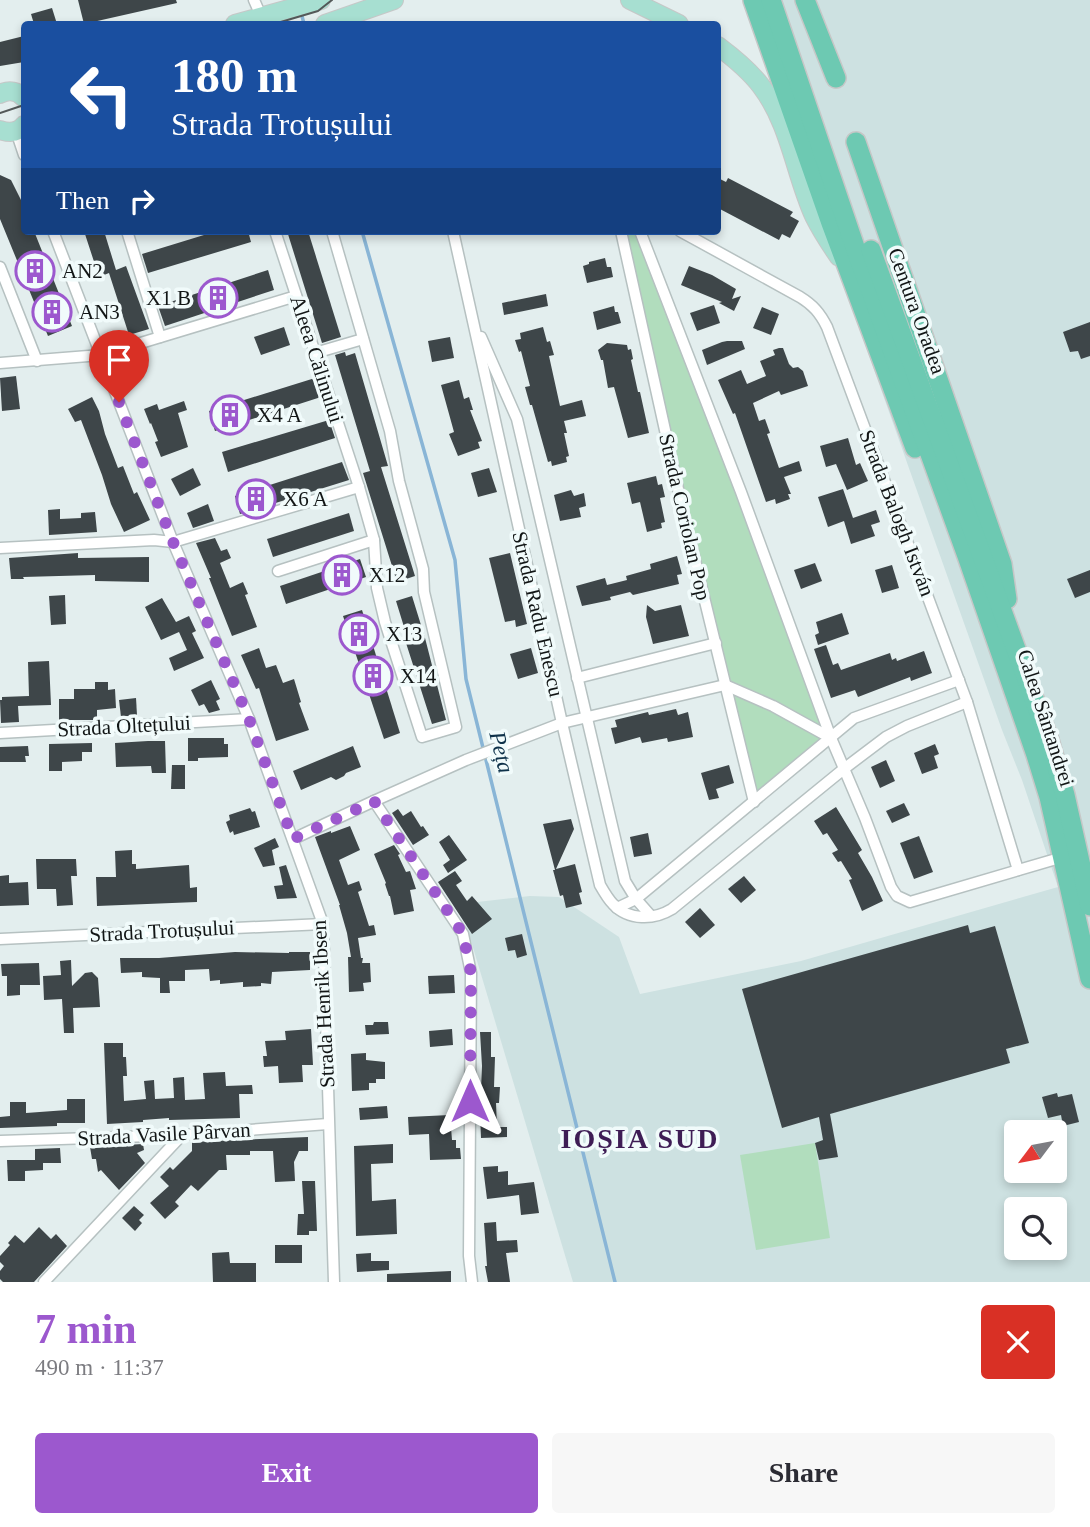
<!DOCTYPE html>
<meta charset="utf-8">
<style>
:root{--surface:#fff;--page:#f7f7f7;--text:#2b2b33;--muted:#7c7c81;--accent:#9c58ce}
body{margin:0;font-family:"Times New Roman",serif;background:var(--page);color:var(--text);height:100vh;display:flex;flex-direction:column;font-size:26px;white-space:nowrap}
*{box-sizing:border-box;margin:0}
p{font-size:23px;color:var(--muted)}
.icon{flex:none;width:38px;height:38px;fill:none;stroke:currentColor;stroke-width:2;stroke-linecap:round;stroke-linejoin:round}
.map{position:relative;height:1282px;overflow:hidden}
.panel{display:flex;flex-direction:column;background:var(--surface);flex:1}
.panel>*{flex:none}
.guide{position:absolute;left:21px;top:21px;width:700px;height:214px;border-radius:7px;box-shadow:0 4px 10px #0003;background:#1a4fa0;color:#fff;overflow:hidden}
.needle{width:46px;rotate:238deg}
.tools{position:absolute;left:1004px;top:1120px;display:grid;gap:14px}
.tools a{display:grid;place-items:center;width:63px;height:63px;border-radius:7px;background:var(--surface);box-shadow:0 4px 10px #0003;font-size:35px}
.pin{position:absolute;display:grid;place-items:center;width:60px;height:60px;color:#fff;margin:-72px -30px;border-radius:50% 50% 50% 0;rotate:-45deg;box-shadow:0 0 7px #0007}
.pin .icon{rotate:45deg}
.me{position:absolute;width:77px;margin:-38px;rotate:0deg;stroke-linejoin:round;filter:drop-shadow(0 0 5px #0008)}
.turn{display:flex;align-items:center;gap:24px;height:147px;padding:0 35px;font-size:32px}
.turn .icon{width:91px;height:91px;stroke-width:2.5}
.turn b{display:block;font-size:49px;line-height:60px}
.then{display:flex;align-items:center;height:66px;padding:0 35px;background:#0003;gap:14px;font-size:26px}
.round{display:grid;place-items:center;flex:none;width:74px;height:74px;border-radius:7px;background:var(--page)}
.overview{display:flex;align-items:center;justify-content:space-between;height:119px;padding:0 35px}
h1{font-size:42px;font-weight:800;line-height:52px;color:var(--accent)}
.primary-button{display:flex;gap:14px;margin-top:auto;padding:14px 35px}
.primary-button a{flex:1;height:80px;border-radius:7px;background:var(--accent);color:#fff;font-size:28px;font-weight:800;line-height:80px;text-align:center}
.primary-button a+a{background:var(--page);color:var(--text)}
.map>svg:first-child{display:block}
</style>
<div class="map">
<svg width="1090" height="1282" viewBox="0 0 1090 1282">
<rect width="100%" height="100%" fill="#e3eeee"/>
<!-- built -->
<path fill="#cde1e1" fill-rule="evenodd" d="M745,0H1090V1282H573L460,904L530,896L559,897L619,937L640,994L801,961L1058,887L1022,780L1002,730L743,1ZM1017,1132H1055V1171H1017ZM1017,1209H1055V1248H1017Z"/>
<!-- green -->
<g fill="#b1ddbd">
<path d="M621,231H640L831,738L754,802Z"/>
<path d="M815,1143L830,1238L756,1250L740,1155Z"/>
</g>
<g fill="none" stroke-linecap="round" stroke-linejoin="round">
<!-- stream -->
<g stroke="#89b5d6" stroke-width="3.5">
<path d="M301,12L304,24"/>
<path d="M362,231L455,560L466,679L615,1282"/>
</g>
</g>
<!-- building -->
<g fill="#3e4649">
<path d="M78,0H176L177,3L84,24Z"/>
<path d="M52,8L57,24H34L31,14Z"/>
<path d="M24,36V62L0,66V42Z"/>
<path d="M0,175L11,180L21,200L24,207V231H34L72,326L48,336L0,219Z"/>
<path d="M718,178L726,182L728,178L793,212L790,216L799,221L790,238L782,234L779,240L718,208Z"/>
<path d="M84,231H104L116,270L126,266L149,329L129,335L109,273L99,277Z"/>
<path d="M217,231H248L251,242L148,273L142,254Z"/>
<path d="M287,231H308L341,337L322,343Z"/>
<path d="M605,258L607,267H611L613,277L587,283L583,266L589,264V262Z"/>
<path d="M689,266L712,275L736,289L732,299L741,296L734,311L719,303L722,302L681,285Z"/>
<path d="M268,270L274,290L165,326L158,306Z"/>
<path d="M546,294L548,306L504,315L502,303Z"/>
<path d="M714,305L720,323L697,331L690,313Z"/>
<path d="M614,306L615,312H618L621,323L597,330L593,312Z"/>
<path d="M762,307L779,314L771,335L753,328Z"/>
<path d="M1090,322V356L1081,359L1078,351L1070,352L1063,332Z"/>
<path d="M284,327L290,345L261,355L254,337Z"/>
<path d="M543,327L547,342L550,341L554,355L549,356L560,406L582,400L586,416L564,421L567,433H564L569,456L566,457L567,462L552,466L551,461L548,462L532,405H530L525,387L530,386L521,351L519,352L515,340L521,339L520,333Z"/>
<path d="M450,337L454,358L432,362L428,341Z"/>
<path d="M727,341H742L745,349L707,365L702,350L722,342Z"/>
<path d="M607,343L627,345L628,350L631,349L633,359L631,360L638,392H640L649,433L628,438L614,387L608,388L603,360H601L598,350Z"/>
<path d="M779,348H783L789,364L793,368L798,367L803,371L808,386L781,395L779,391L753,403L759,421L765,419L770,433L767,434L779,468L799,461L802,471L784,477L791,494H788L790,499L776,504L775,499L766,502L735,413L733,414L718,380L741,370L747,384L766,376L760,361L775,355L773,350Z"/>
<path d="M345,352L346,356L355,353L388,466L381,467L415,576L397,582L363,473L370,471L335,355Z"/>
<path d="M16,376L20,409L2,411L0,378Z"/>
<path d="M315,378L321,397L215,431L209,411Z"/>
<path d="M459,380L464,399L469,397L473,410H470L482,441L478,442L480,448L458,456L449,434L454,432L441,385Z"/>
<path d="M92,397L99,411L105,434L118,468L123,466L134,494L137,492L150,520L124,532L111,504L102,475L81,420L75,422L68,409Z"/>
<path d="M184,401L187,410L178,413L188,447L161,457L155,442L158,441L151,423L150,424L144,409L157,404L159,410Z"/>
<path d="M329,420L335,438L228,472L222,452Z"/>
<path d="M848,438L856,465L860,463L868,481L847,490L836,464L826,467L820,446Z"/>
<path d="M342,462L349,480L240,514L235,496Z"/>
<path d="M193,468L201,485L180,496L171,479Z"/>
<path d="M489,468L497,492L478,497L471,473Z"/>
<path d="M656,476L658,485L662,484L665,497L660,498L665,522L661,523L662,528L647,532L640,502L632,504L627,483Z"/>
<path d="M843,489L853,518L876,510L880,522L871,525L875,536L851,544L844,521L828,527L818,497Z"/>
<path d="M571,490L574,496L584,493L586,506L579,508L581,517L560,521L554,495Z"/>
<path d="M208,504L214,521L193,528L187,513Z"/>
<path d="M60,509V519L81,518V513L95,512L97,532L49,535L48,510Z"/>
<path d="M349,513L354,531L273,557L267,539Z"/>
<path d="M215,538L221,551L227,549L231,558L220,563L230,588L243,582L248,594L245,595L257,627L232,636L209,578H211L196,543Z"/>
<path d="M78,553V558L149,557V582L95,581V575L23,577L24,579H11L9,558Z"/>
<path d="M510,553L527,624L516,627L515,620L505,622L489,558Z"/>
<path d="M677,556L682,574L677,575L679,584L633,595L630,592L610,597L611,600L582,606L576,586L605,578L607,585L627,580L626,576L651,569L650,564Z"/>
<path d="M360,559L366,577L286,604L280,586Z"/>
<path d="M815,563L822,581L801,589L794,570Z"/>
<path d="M892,565L899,588L882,593L875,570Z"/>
<path d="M1090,570V592L1075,598L1067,579Z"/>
<path d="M65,595L66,624L51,625L49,596Z"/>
<path d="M412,596L425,638L446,720L432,724L406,643H409L396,601Z"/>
<path d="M162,598L176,622L189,616L196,631L192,633L204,658L174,671L169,658L187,650L179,632L161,640L145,607Z"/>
<path d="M647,605L655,611L681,605L689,636L653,644L646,617Z"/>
<path d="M362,610L400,733L384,739L343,616Z"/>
<path d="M842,613L849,634L818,645L815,635L819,633L816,622Z"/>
<path d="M826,645L833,665L838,663L841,670L890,653L892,660L896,658L897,661L924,651L932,673L911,681L910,677L858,697L855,690L831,698L814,649Z"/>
<path d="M259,648L266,668L276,665L283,683L294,679L301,702L299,703L309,730L276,741L259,688L256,689L241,655Z"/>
<path d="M531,648L538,673L518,679L510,654Z"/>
<path d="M49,661L51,705L18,706L19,722L1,723L0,700H2V697L29,696L28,662Z"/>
<path d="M211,680L220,699L216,701L220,710L209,713L204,704L199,706L191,690Z"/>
<path d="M95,682H108V690L115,689L116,708L97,710V720H59V699H74V689H95Z"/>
<path d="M136,698L137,715L121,717L119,700Z"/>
<path d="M676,709L678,715L688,712L693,737L668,742L667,738L642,743L640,737L615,744L611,728L617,727L615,720L648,712L649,715Z"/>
<path d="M188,738H224V744H228V757L198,758V761H188Z"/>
<path d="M148,741H165L166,773H152L151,766L116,767L115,743Z"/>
<path d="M92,743V752H82V761L62,762V771H49V744Z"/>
<path d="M935,744L939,754L934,756L938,768L922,774L914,753Z"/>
<path d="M28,746L29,756H25L26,762H0V747Z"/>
<path d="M353,746L361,767L346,773L344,776L336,780L331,777L301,790L293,771Z"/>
<path d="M886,760L895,781L880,788L871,767Z"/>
<path d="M172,765H185V789H171Z"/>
<path d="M729,765L734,783L716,789L719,798L709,800L701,773Z"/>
<path d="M904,803L910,815L892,823L886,811Z"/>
<path d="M836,807L862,850L858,853L872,877L883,901L862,911L849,880L852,879L841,861L838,862L832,853L838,850L827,833L823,835L814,821Z"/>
<path d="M250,808L252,812L255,811L260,827L234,835L233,831L230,833L226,822L230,820L229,815Z"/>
<path d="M398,809L403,816L411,811L421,827L423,826L429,835L413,845L392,813Z"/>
<path d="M571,819L574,829L556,869L575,864L582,892L579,893L582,904L566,908L563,895L560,896L553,870H555L543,824Z"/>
<path d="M350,826L360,850L339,860L348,885L359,881L362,890L358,892L369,926L374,925L376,935L358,938L361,958H363L362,963H370L371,982L363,983L364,991L349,992L348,957H351L347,933L339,905H340L315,837L331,831V833Z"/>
<path d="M648,833L652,854L634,857L630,837Z"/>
<path d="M449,835L467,860L448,873L443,865L450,860L439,842Z"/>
<path d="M919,836L933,872L914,879L900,843Z"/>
<path d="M275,838L279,847L272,850L275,865L263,867L254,848Z"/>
<path d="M394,845L400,854L398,855L406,872L410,871L416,889L410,890L414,911L394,915L390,896H389L385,884L386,883L374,854Z"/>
<path d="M132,850V864H136V869L189,865L190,888L197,887V902L97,906L96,877H116L115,851Z"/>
<path d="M36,859H76L77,876H71L73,905L57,906L56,889H37Z"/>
<path d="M286,865L297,898L277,899L274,886L283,885L279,867Z"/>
<path d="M455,871L462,881L456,885L467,901L472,896L492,919L472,934L438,882Z"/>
<path d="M9,875V883L28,882L29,905L0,906V876Z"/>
<path d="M744,876L756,890L741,903L728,889Z"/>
<path d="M700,908L715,925L700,938L685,922Z"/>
<path d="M968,925L970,933L995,926L1029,1043L1006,1049L1010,1063L830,1114L838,1157L819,1160L815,1143L823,1140L819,1117L782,1128L742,989Z"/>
<path d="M522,934L527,955L517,958L515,950L508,951L505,938Z"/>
<path d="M235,952L289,953V952H310V970L272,972L271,984L261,983V986L243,987V982L220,984V980L210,981L209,969L185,970V981H169L170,993H160V978L142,977V972L121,973L120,958H159Z"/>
<path d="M71,960L72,986L85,973L92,972L98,978L100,1007L73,1008L74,1033H64L62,999L44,1000L43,976L61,975L60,961Z"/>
<path d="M39,963L40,985H20V995L7,996V976H2L1,964Z"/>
<path d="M454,975L455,993L429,994L428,976Z"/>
<path d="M374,1022H388L389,1034L366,1035L365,1025H373Z"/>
<path d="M311,1029L313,1065H302L303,1082L279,1083L278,1066L264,1067L263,1056H267L265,1041L286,1040L285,1031Z"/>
<path d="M452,1029L453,1045L430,1047L429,1031Z"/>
<path d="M480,1032H491V1057H495L494,1087H500L499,1103H496L497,1127H507V1137L481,1138L480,1114L482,1066Z"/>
<path d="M104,1043H123V1057H126L127,1076H123L124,1101L146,1099L144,1081L154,1080L155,1099L174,1098L173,1078L184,1077L185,1100L205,1099L203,1073L225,1072L226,1086L252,1085L253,1094H239L240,1118L169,1120V1118L143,1120V1122L107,1124Z"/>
<path d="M366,1053V1060L385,1062V1079H376V1083H369V1090L352,1091L351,1054Z"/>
<path d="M1057,1093L1058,1097L1072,1094L1079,1122L1063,1126L1061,1115L1048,1118L1042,1097Z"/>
<path d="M67,1099H85V1123H57V1126L0,1128V1117L10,1116V1102H26V1113L67,1110Z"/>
<path d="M387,1106L388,1118L360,1120L359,1108Z"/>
<path d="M450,1115L452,1140H456V1148H460L461,1159L430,1160L429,1134L409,1135L408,1117Z"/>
<path d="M308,1137V1151H299L294,1162L295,1181L275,1182L273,1151H250V1155H226L227,1170H219L198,1191L191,1185L175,1202L179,1206L165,1219L150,1203L169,1186L160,1177L170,1167L173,1170L192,1151V1142Z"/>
<path d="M143,1144L144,1150L137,1153L145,1163L119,1190L101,1170L98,1172L96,1159H92L90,1147Z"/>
<path d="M393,1144V1163L371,1164L372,1201L396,1199L397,1234L356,1236L354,1146Z"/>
<path d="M60,1148L61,1163H43V1170L25,1171V1181H8L7,1160H35V1149Z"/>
<path d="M498,1166V1172L508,1171V1185L534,1182L539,1213L521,1215L519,1195L487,1199L483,1167Z"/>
<path d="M302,1181H315L317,1231H309V1235H297L298,1214H304Z"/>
<path d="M134,1206L144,1215L139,1220L142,1223L135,1231L122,1218Z"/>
<path d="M496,1222L497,1241L517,1240L518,1252L506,1253L510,1282H488L485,1266H487L484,1223Z"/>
<path d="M39,1227L51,1239L56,1234L67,1246L34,1282H3L0,1279V1271L4,1266L0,1262V1256L10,1245L8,1243L15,1235L24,1243Z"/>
<rect x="275" y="1245" width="27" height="18"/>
<path d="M229,1252L230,1263H256V1282H213L212,1253Z"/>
<path d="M371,1253V1261H389V1270L357,1272L356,1254Z"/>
<path d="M451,1271V1282H387V1274Z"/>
</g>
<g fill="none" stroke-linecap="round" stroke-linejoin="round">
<!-- street casing -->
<g stroke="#b6c1c1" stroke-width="13">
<g id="street">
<path d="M254,0L261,16"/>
<path d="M16,131L24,155"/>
<path d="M53,231L173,542L249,719L323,924L334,1282"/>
<path d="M127,231L160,337"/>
<path d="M275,231L359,487L374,540L377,588L385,622L422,737L456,727L424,592L423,569L399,481L390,431L332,231"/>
<path d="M453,231L562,723L600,885C604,892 608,899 613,904C629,921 654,920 672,909L845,768L886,737L907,726L967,702"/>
<path d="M621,231L682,507L754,802"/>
<path d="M640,231L741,492L831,738L865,818L891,887L897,896L910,902L1063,857"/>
<path d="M680,231L800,297C813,305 820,313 827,327L967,702L1018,870"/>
<path d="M0,267L37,361"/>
<path d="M481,337L517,419L625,881L636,899L651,916"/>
<path d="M315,353L363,339"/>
<path d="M0,363L101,355L296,296"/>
<path d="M0,548L154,540L173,542L359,487"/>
<path d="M278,571L374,540"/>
<path d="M577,678L716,643"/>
<path d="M725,685L773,706L831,738"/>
<path d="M0,733L249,719"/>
<path d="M374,801L466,760L562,723L725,685"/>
<path d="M293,839L374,801L463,934L471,973L469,1256L472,1282"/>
<path d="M617,908L636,899L854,718L959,680"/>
<path d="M0,939L323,924"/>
<path d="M0,1141L182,1135L328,1124"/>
<path d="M44,1282L182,1135"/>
</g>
</g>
<!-- primary casing -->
<g stroke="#c6c7c7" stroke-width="20">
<g id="primary">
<path d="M630,0L679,24"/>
<path d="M235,24L321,0"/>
<path d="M325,24L394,0"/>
<path d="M718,46C734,58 749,70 761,86C790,124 795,174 814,216C821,230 830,244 839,257"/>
<path d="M0,94C9,89 18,91 24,98"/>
<path d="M0,130C9,133 18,133 24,125"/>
</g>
</g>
<!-- highway casing -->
<g stroke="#c6c7c7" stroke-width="22">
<g id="highway">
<path d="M753,0L831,223L915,448"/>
<path d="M771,0L856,250L967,556L1036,755L1049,797L1090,979"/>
<path d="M805,0L836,78"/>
<path d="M856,142L1002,564L1007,599"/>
<path d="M871,250L1049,740L1065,795L1090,906"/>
</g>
</g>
<!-- street -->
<use href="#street" stroke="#fff" stroke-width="10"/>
<!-- primary -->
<use href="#primary" stroke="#a7dfd1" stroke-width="18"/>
<!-- highway -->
<use href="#highway" stroke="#6dc9b2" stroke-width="19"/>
<!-- tram -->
<g stroke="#535959" stroke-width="2">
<path d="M274,24L318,11L332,0"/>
<path d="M0,113L24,105"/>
</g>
</g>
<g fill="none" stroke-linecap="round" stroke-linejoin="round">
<!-- route -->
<path stroke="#9c58ce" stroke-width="12" stroke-dasharray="0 21.6" d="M119,402L173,542L249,719L293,839L374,801L463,934L471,973L470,1101"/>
</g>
<!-- icons -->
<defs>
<g id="building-ring" transform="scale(2.0125)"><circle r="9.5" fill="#f1fbfb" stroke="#9c58ce" stroke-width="1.5"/><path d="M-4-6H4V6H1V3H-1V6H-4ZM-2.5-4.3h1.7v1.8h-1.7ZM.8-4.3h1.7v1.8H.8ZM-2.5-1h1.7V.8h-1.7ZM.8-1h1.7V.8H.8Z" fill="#9c58ce"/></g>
</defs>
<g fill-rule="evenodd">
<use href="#building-ring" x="35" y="271"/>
<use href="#building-ring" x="218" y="298"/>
<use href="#building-ring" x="52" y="312"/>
<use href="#building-ring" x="230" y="415"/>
<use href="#building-ring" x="256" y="499"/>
<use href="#building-ring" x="342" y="575"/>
<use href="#building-ring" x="359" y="634"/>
<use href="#building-ring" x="373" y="676"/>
</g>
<g text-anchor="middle" stroke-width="7" stroke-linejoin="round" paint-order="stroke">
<!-- poi labels -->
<g font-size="21" fill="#121616" stroke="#f1fbfb" text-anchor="start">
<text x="62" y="278">AN2</text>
<text x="191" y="305" text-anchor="end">X1 B</text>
<text x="79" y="319">AN3</text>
<text x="257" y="422">X4 A</text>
<text x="283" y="506">X6 A</text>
<text x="369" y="582">X12</text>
<text x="386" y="641">X13</text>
<text x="400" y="683">X14</text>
</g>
<!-- street labels -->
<g font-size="21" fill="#121616" stroke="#f1fbfb">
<text transform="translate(917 311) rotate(70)" y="7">Centura Oradea</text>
<text transform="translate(317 359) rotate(72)" y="7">Aleea Călinului</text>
<text transform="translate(897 513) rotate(69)" y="7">Strada Balogh István</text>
<text transform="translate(685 517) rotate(77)" y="7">Strada Coriolan Pop</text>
<text transform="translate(538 614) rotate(77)" y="7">Strada Radu Enescu</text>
<text transform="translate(1046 718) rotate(72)" y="7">Calea Sântandrei</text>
<text transform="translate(124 726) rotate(-3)" y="7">Strada Oltețului</text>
<text transform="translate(162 931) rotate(-3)" y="7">Strada Trotușului</text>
<text transform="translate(323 1004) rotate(-93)" y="7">Strada Henrik Ibsen</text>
<text transform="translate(164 1134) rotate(-3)" y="7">Strada Vasile Pârvan</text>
</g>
<!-- water labels -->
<g font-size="23" font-style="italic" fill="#0f324a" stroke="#f1fbfb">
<text transform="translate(502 752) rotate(76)" y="8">Peța</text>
</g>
<!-- district labels -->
<g font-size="28" font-weight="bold" letter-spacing="2" fill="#3e1d55" stroke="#f1fbfb">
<text x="640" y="1148">IOȘIA SUD</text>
</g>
</g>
</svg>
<div class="tools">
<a><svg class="needle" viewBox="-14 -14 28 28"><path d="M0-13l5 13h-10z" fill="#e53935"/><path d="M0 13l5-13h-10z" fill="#7c7c81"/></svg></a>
<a><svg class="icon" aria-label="search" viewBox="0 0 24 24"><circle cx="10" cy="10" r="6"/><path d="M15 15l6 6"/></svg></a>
</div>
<div class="pin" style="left:119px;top:402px;background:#d93025"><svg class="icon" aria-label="arrive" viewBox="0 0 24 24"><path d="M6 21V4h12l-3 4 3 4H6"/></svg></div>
<svg class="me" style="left:470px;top:1101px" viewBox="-20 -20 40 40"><path d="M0-17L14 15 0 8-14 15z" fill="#9c58ce" stroke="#fff" stroke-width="4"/></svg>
<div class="guide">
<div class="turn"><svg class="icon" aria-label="left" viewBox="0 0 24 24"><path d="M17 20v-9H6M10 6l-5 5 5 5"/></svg><div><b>180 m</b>Strada Trotușului</div></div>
<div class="then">Then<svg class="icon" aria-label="right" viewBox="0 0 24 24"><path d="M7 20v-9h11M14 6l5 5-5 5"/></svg></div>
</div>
</div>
<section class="panel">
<div class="overview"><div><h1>7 min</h1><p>490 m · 11:37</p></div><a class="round" style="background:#d93025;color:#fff"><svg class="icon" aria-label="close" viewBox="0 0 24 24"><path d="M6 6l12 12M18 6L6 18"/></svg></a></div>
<div class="primary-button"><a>Exit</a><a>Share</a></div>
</section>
